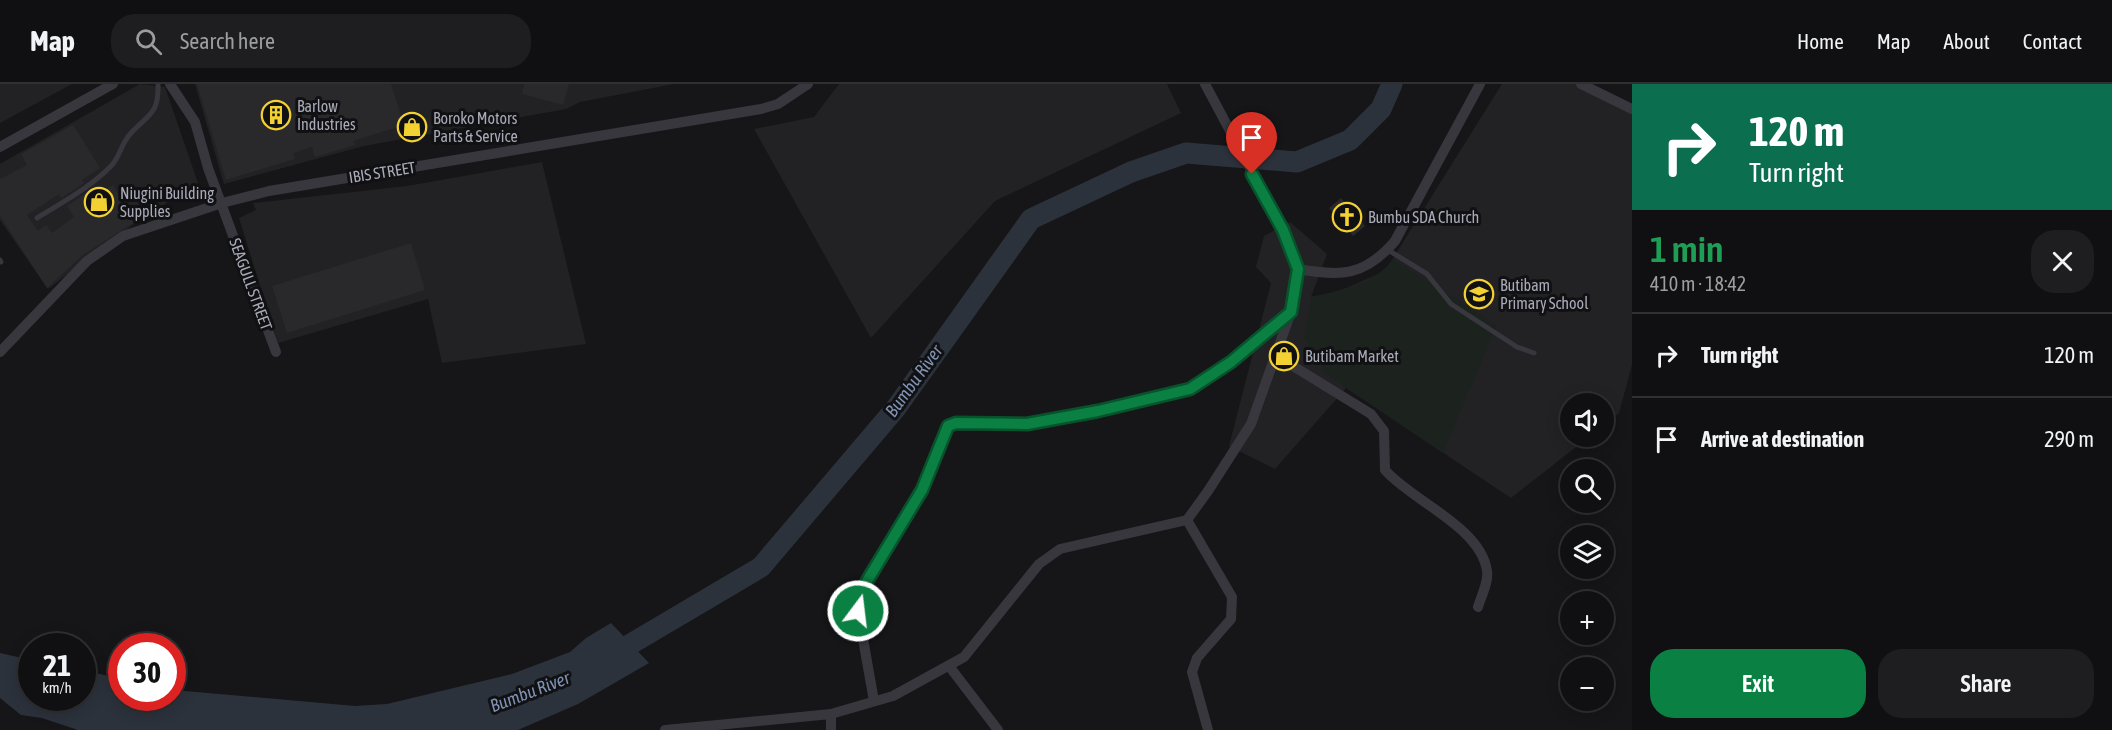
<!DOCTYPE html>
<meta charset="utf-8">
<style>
:root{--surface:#101012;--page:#1e1e20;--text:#f1f3f6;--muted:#9c9d9f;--line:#303032;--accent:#0b8043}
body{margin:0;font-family:"Asap Condensed",sans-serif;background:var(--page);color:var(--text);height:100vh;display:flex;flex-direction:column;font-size:22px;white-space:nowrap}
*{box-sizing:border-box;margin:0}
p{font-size:20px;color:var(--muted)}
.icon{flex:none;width:33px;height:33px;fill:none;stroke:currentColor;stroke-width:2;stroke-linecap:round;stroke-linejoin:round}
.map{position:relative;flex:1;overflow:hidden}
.sheet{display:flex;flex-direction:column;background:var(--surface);width:480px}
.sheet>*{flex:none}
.guide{background:#0b6e4f;color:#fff;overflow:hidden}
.buttons{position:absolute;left:1560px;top:309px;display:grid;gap:12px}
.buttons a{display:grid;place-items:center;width:54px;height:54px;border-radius:50%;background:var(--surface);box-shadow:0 3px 15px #0003,0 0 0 2px var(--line);font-size:30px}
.speed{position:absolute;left:18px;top:549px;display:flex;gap:12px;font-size:30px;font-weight:700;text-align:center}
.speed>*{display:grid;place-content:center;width:78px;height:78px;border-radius:50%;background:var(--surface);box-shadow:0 3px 15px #0003,0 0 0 2px var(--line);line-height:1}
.speed small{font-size:15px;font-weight:400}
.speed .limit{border:9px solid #d22;background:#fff;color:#111}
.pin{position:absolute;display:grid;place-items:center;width:51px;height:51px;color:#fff;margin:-62px -26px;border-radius:50% 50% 50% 0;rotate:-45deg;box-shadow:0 0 6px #0007}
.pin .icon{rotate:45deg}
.me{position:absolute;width:66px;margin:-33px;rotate:15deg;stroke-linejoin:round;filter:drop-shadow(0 0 4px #0008)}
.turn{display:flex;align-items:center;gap:21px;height:126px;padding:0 18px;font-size:27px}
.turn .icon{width:78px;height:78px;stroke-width:2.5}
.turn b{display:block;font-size:42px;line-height:51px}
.round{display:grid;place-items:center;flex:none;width:63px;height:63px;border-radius:24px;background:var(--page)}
.overview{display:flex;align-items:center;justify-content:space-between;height:102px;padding:0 18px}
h1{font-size:36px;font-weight:600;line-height:45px;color:#1e9e55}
.cta{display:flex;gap:12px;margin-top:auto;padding:12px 18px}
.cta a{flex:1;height:69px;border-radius:24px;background:var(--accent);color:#fff;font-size:24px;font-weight:600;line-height:69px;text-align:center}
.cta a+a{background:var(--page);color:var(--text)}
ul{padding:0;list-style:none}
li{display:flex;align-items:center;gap:18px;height:84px;padding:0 18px;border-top:2px solid var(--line)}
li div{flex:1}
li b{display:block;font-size:22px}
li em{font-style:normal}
header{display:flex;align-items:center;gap:36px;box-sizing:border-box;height:84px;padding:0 30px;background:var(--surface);border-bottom:2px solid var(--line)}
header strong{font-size:28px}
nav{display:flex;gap:33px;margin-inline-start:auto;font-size:21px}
.search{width:420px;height:54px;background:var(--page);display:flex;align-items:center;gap:15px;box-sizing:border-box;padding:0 21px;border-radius:24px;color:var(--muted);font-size:22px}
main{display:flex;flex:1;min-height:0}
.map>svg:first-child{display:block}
</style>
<header>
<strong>Map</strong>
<div class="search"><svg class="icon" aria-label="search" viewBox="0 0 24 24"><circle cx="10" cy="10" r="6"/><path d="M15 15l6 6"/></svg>Search here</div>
<nav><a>Home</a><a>Map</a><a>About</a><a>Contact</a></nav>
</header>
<main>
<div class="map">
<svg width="1632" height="646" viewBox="0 0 1632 646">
<rect width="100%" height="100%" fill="#161618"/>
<!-- built -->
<g fill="#222225">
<path d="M0,0H72L0,39Z"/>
<path d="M140,0L165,3L198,99L138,137L48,205L0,136V80Z"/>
<path d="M195,0H674L580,18L566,25L364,62L224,100Z"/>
<path d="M839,0H1167L1181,29L995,117L871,254L754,45L814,33Z"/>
<path d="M1502,0H1578L1632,30V281L1619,329L1604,341V320H1570V352L1589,353L1511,414L1346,304L1275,385L1229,362L1271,199L1256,183L1264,152L1290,138L1327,170L1311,213L1339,207L1385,187Z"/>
<path d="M542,78L586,260L442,279L428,215L278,259L239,134L256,126L253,119L407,102Z"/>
</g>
<!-- green -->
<path fill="#1c231e" d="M1393,175L1497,241L1443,369L1326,290L1304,254L1311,213C1339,207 1377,199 1393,175Z"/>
<!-- water -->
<path fill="#2c323c" d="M611,539L649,579L578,620L518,646H78L42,634L21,631L0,614V569L31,576L32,614H82L83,586L121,595L122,614H172L173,606L355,622L387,620L512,590L570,568L586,554Z"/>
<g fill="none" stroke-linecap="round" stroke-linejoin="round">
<!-- river -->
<path stroke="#2c323c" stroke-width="21" d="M607,574L761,483L896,324L1031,135L1131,88L1186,69L1297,78L1350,56L1381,25L1392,0"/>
</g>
<!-- building -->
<g fill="#29292c">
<path d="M197,0H391L404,41L353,57L355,61L315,73L312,63L293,69L295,75L226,96Z"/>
<path d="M524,0H569L563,21L522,10Z"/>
<path d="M73,41L100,84L82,96L84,99L74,106L61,114L59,110L27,131L38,147L46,141L52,149L74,133L67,122L89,107L93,114L113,101L136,137L83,171L47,204L0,132V95L27,81L21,70Z"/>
<path d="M1341,114L1365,142L1353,152L1329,124Z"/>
<path d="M411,159L425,206L287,249L272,202Z"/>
</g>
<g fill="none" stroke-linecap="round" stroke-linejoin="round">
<!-- lane -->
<g stroke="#37373d" stroke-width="5">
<path d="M37,134C63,118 91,103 112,81C120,72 122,58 131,49C149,30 159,30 158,0"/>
<path d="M1388,166L1427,190L1451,220L1517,263L1534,269"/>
<path d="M0,176L1,178"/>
</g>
<!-- street -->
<g stroke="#37373d" stroke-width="10">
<path d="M170,0L195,38L208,84L276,268"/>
<path d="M1581,0L1632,25"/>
<path d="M0,63L113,0"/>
<path d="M1298,185C1341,193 1365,192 1395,157L1480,0"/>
<path d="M0,268L87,177L123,152L222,119L269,107L761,25L778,20L808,0"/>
<path d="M1275,271L1371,330L1384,347L1385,386C1412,417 1481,443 1487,487C1489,497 1481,513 1478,523"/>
<path d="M1187,436L1232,513L1231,535L1197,574L1192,588L1208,646"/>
<path d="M949,582L998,646"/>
<path d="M874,617L858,527L867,497L922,406L948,342L956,338L1027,340L1098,327L1190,305L1231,277L1290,228"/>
<path d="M831,630V646"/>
<path d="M665,646L831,630L893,612L964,573L1039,480L1060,465L1187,436L1208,407L1251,340L1291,228L1298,185L1283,146L1205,0"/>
</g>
</g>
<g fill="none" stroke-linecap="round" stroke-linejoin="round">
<!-- route casing -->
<g stroke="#07532c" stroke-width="15">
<path id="route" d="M858,527L867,497L922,406L948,342L956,339L1027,340L1098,327L1190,305L1231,278L1291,228L1298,185L1283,146L1252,90"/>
</g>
<!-- route -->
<use href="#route" stroke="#0b8043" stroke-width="10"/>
</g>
<!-- icons -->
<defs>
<g id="building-ring" transform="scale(1.5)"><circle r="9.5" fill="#111113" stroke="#f3d133" stroke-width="1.5"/><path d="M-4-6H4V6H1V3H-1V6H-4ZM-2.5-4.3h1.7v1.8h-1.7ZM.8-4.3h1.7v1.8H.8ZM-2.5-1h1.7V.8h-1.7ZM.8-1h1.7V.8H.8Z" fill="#f3d133"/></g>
<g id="shop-ring" transform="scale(1.5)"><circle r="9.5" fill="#111113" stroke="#f3d133" stroke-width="1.5"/><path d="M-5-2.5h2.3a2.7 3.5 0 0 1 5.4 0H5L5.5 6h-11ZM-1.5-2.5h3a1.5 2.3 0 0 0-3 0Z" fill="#f3d133"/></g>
<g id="church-ring" transform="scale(1.5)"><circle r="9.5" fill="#111113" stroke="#f3d133" stroke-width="1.5"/><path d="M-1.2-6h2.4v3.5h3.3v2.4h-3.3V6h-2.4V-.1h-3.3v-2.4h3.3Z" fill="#f3d133"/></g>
<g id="school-ring" transform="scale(1.5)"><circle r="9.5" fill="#111113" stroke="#f3d133" stroke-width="1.5"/><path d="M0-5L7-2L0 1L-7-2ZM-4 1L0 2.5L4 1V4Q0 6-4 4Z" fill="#f3d133"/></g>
</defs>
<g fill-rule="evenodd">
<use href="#building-ring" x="276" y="31"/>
<use href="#shop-ring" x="412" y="43"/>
<use href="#shop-ring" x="99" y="118"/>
<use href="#church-ring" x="1347" y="133"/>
<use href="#school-ring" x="1479" y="210"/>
<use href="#shop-ring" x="1284" y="272"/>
</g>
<g text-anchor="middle" stroke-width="6" stroke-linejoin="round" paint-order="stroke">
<!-- poi labels -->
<g font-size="16" fill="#a8aab8" stroke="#111113" text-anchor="start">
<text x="297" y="28">Barlow<tspan x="297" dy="18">Industries</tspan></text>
<text x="433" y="40">Boroko Motors<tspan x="433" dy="18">Parts &amp; Service</tspan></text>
<text x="120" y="115">Niugini Building<tspan x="120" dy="18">Supplies</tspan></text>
<text x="1368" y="139">Bumbu SDA Church</text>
<text x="1500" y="207">Butibam<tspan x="1500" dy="18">Primary School</tspan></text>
<text x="1305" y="278">Butibam Market</text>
</g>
<!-- street labels -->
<g font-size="16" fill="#a8aab8" stroke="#111113">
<text transform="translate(382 88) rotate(-9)" y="6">IBIS STREET</text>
<text transform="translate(251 200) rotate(70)" y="6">SEAGULL STREET</text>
</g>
<!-- water labels -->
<g font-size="18" font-style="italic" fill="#7f92b3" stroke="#111113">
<text transform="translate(914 297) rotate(-54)" y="6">Bumbu River</text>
<text transform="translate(530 608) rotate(-21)" y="6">Bumbu River</text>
</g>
</g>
</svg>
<div class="buttons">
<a><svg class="icon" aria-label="sound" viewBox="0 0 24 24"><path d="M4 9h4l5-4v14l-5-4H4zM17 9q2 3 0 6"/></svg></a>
<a><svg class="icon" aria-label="search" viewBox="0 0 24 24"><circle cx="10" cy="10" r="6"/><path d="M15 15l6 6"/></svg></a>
<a><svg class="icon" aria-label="layers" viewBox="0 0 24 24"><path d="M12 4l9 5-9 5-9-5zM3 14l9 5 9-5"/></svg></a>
<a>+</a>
<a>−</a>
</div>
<div class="speed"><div>21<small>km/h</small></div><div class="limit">30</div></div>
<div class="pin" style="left:1252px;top:90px;background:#d93025"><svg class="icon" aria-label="arrive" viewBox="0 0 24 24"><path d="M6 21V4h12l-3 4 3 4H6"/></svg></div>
<svg class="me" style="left:858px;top:527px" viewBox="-20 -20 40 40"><circle r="17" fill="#0b8043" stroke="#fff" stroke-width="3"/><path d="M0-11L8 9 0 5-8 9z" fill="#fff"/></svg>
</div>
<section class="sheet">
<div class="guide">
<div class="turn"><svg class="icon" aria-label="right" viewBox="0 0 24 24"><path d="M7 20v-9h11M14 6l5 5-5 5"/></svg><div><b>120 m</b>Turn right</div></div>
</div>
<div class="overview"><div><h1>1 min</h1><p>410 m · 18:42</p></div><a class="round"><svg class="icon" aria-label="close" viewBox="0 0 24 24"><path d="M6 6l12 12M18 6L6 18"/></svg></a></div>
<ul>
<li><svg class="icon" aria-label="right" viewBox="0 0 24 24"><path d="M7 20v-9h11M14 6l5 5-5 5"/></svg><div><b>Turn right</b></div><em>120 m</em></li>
<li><svg class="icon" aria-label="arrive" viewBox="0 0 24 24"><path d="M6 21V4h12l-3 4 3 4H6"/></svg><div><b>Arrive at destination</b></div><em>290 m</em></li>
</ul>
<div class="cta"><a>Exit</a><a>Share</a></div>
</section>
</main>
